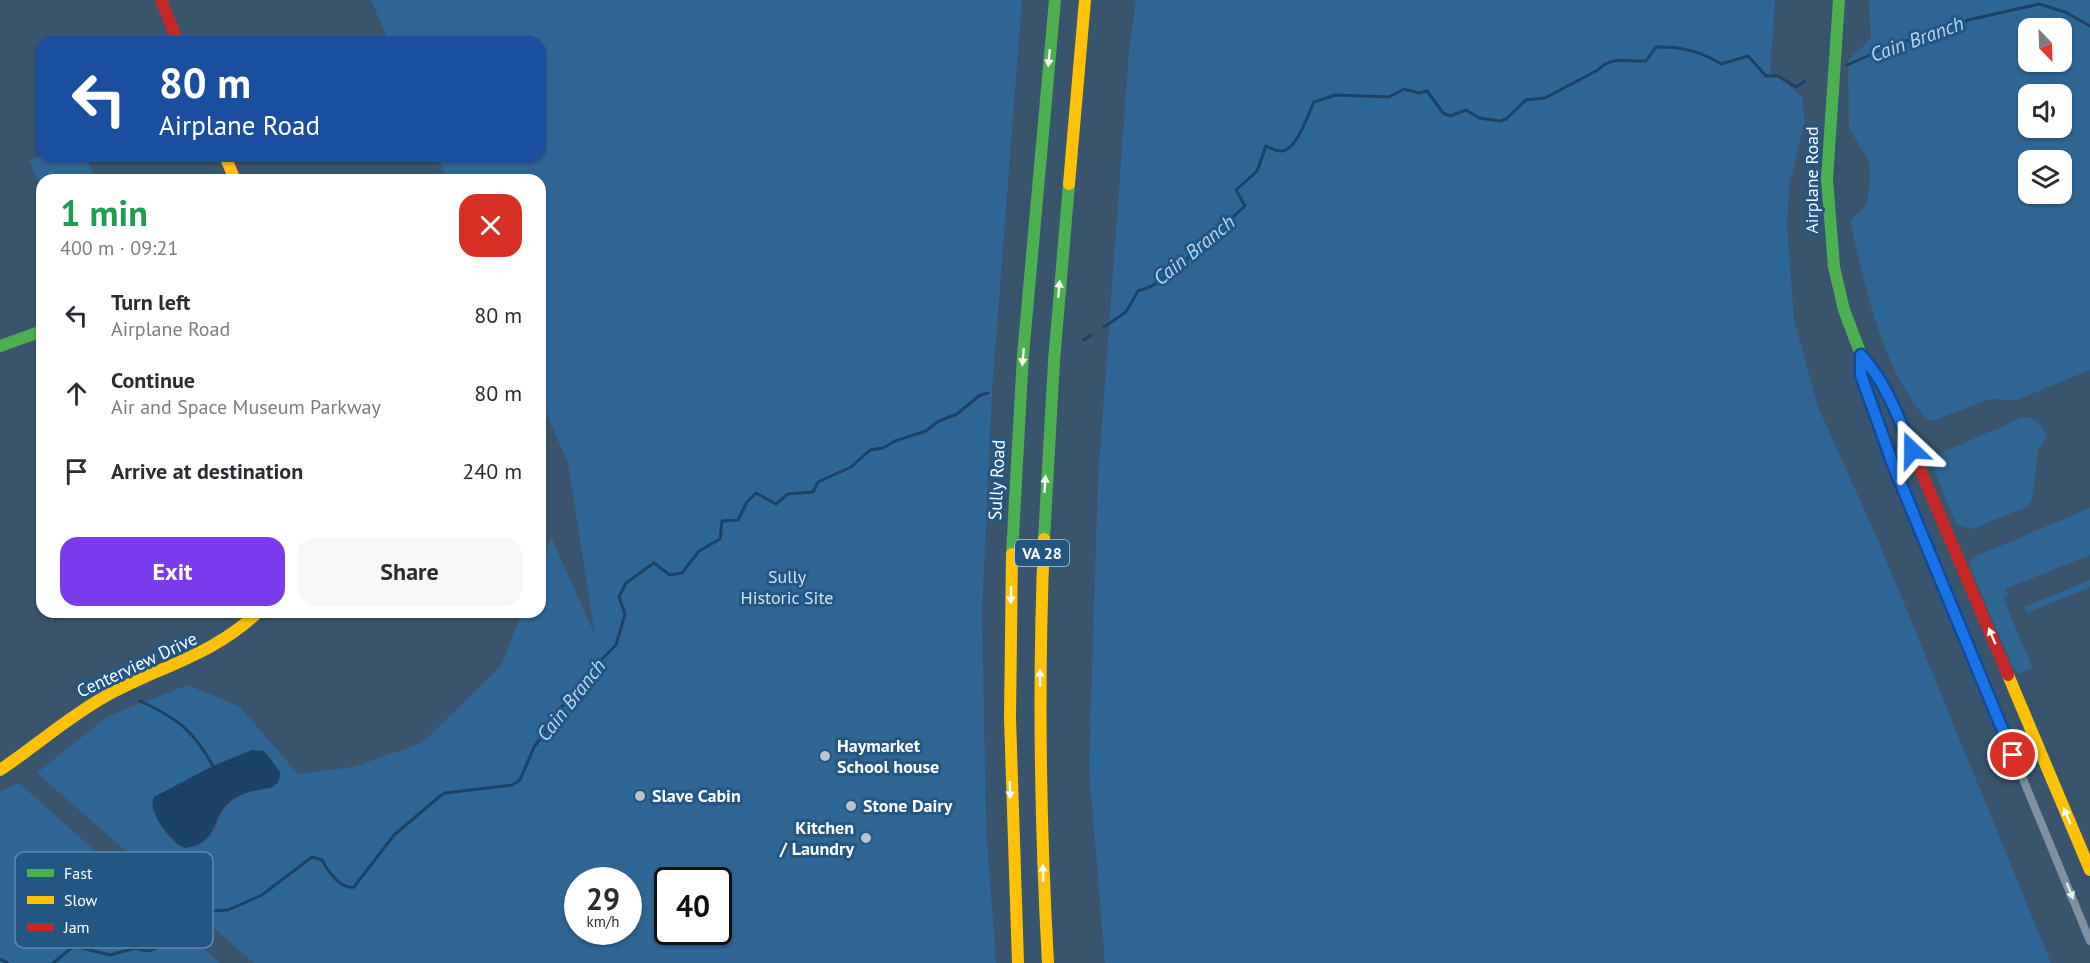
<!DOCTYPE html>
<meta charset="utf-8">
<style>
:root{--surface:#fff;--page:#f7f7f7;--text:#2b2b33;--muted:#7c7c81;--accent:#7c3aed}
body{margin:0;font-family:"PT Sans",sans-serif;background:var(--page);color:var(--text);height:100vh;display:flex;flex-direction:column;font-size:22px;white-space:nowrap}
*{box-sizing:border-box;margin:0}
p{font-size:20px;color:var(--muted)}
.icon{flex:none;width:33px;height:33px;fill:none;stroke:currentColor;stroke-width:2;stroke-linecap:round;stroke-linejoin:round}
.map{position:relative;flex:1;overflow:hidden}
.drawer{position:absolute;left:36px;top:174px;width:510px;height:444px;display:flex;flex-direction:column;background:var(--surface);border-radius:18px;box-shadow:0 2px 4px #0004}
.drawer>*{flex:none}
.top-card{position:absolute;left:36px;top:36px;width:510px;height:126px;border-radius:18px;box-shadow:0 2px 4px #0004;background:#1a4fa0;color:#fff;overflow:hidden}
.needle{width:39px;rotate:157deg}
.fabs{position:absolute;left:2018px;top:18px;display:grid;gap:12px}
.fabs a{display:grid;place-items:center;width:54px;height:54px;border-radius:12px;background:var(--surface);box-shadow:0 2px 4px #0004;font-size:30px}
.speed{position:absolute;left:564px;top:867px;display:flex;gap:12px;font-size:30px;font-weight:700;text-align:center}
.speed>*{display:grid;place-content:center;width:78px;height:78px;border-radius:50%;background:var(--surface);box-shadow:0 2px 4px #0004;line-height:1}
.speed small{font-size:15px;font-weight:400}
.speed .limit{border:3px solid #111;border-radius:9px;background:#fff;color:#111}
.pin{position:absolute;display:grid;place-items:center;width:51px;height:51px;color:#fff;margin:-26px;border:3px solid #fff;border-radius:50%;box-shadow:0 2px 6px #0007}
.me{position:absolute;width:66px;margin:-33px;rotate:337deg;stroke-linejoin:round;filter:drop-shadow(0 0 4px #0008)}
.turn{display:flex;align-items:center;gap:21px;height:126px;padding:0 24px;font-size:27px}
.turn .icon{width:78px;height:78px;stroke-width:2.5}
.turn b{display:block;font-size:42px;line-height:51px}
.round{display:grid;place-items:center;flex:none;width:63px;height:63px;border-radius:18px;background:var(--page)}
.head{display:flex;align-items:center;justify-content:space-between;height:102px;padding:0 24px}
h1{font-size:36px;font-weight:800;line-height:45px;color:#1e9e55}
.cta{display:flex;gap:12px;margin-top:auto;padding:12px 24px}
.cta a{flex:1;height:69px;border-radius:18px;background:var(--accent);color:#fff;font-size:24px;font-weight:800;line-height:69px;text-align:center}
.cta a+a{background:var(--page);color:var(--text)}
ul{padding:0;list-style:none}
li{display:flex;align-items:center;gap:18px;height:78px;padding:0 24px}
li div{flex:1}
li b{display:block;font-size:22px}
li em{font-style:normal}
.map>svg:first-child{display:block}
</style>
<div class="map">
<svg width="2090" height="963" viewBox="0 0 2090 963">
<rect width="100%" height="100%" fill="#39556d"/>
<!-- green -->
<g fill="#2f6794" fill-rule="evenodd">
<path d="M371,0H1022L992,391L982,611L986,828L996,963H254L37,773L108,716L188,685L240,707L298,774L353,767L422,743L501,666L522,612H540V565L551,537L595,635L568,463L540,398V180H447L437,156H540V42H389ZM252,750L268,754L280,772L273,788C258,789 242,792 230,802C218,812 219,827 209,837C179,866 158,823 154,797L213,766ZM578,880H628V932H578ZM668,880H718V932H668Z"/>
<path d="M1136,0H1775L1770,74L1778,76L1802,97L1805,122L1789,186L1787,226L1794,320L1818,407L1880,545L2051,963H1105L1089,770L1098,480L1129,52Z"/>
<path d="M1869,0H2090V370L2017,400L1990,399L1934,420L1929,421C1883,374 1865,286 1851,224L1852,219L1867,204L1870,176L1868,160L1849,128L1848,60L1871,39ZM2028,28H2061V62H2028ZM2028,94H2061V128H2028ZM2028,160H2061V194H2028Z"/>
<path d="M42,155L85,156L96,180H42V189L29,161Z"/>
<path d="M2024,417C2035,417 2045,427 2046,437L2038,450L2032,500L2028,506L1972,529L1957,525L1931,463L1934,456Z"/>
<path d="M2090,508V555L2005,589L2008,595L2003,598L2033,669L2019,673L2013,668L1970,567L1972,558Z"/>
<path d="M2090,580V587L2027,613L2024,607Z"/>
<path d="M19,783L220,963H0V792Z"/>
</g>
<!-- water -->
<path fill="#1b4263" d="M252,750L264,751L280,772C281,791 263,788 249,792C243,793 238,797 232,800C211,813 219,845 185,848C172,844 146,811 154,797L213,766Z"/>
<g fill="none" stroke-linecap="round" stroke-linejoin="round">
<!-- stream -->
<g stroke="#1b4263" stroke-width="3">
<path d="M1847,65L1902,41L1925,39L1968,20L2039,4L2065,12L2090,26"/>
<path d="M1104,327L1126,312L1138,291L1152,286L1175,270L1245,206L1236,190L1257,171L1266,146C1270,148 1276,151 1280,151C1296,153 1308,114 1314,102L1335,95L1389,97L1404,89L1419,93L1427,91L1443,113L1450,116L1466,110L1479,118L1500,121L1506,119L1526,100L1545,98L1598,70C1611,55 1629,62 1646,61L1656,47C1680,46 1701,51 1721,64L1748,56L1766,76H1778L1796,87L1805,81"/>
<path d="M1084,340L1091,335"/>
<path d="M140,701C177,718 193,730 213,766"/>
<path d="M0,959L8,963"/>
<path d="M53,963L74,946L110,955L136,948C149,953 154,951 164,941L191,943L195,940L210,911L228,910L262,895L312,857L322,860C328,871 340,889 354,887L394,835L439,797L445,793L512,785L520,780L534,747L557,717L559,709L573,698L586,675L616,645L625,614L619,597L626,583L654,563L670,575L682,573L699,551L720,539L722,521L738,520L747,502L756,493L776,504L788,494L813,492L818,482L851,467L870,450L883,448L895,441L926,431L939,421L957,414L980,395L988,393"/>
</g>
<!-- street -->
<path stroke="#7f92a3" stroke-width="8" d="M1861,356V375L1894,467L2090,941"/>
<!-- fast -->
<g stroke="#4caf50" stroke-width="12">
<path d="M1839,0L1827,179L1834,267L1844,310L1860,352L1890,398L1914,455"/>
<path d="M0,346L42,331"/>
<path d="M1044,539L1054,361L1069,184"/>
<path d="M1012,554L1023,355L1055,0"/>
</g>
<!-- slow -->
<g stroke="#ffc107" stroke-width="12">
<path d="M225,156L235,180"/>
<path d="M1069,184L1085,0"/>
<path d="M1044,539C1038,681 1040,822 1048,963"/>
<path d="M1012,554L1010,718L1018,963"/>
<path d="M2008,675L2090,870"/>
<path d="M0,770C36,746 68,717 106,696C158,667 214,655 258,612"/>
</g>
<!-- jam -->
<g stroke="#c62828" stroke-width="12">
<path d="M161,0L178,42"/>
<path d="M1914,455L2008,675"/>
</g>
</g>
<!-- one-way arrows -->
<defs><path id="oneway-solid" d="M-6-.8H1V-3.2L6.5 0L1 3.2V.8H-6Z" transform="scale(1.5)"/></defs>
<g fill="#f6fbf6">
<use href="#oneway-solid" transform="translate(1049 58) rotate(95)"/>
<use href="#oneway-solid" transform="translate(1059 289) rotate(-85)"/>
<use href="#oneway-solid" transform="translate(1023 357) rotate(95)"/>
<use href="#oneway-solid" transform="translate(1045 484) rotate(-87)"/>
<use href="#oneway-solid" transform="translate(1011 595) rotate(91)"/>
<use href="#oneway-solid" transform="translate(1992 636) rotate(-113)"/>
<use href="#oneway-solid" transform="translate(1040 678) rotate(-90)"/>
<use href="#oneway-solid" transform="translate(1010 790) rotate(89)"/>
<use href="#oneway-solid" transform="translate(2067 816) rotate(-113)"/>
<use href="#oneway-solid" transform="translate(1043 873) rotate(-92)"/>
</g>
<use fill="#e5e9ed" href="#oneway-solid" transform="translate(2070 891) rotate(68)"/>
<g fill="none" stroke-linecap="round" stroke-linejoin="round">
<!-- route casing -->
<g stroke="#114b97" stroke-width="15">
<path id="route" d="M1912,450C1898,416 1886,383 1861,355V375L1894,467L2013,755"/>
</g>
<!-- route -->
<use href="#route" stroke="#1a73e8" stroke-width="10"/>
</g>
<!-- markers -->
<g fill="#bac4cc" stroke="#235783" stroke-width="2">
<circle cx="825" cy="756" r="6"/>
<circle cx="640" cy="796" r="6"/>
<circle cx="851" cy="806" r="6"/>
<circle cx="866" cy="838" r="6"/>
</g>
<g text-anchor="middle" stroke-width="6" stroke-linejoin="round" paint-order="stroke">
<!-- shield labels -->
<rect fill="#235783" stroke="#bdcdda" stroke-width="1.5" x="1015" y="540" width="54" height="26" rx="4.5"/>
<g font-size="16" font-weight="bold" fill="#fff">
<text x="1042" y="559">VA 28</text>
</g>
<!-- street labels -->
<g font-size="18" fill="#fff" stroke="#235783">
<text transform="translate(1812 180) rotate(-90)" y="6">Airplane Road</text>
<text transform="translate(997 480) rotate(-87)" y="6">Sully Road</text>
<text transform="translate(137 665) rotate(-25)" y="6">Centerview Drive</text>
</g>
<!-- park labels -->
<g font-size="18" fill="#cee4f6" stroke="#235783">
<text x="787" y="583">Sully<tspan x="787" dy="21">Historic Site</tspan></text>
</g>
<!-- poi labels -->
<g font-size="18" font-weight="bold" fill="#fff" stroke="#235783" text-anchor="start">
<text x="837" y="752">Haymarket<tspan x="837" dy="21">School house</tspan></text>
<text x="652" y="802">Slave Cabin</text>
<text x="863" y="812">Stone Dairy</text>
<text x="854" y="834" text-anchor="end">Kitchen<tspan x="854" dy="21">/ Laundry</tspan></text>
</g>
<!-- water labels -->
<g font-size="20" font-style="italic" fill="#b6d6ef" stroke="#235783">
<text transform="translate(1917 39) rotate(-20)" y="7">Cain Branch</text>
<text transform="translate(1194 250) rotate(-39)" y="7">Cain Branch</text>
<text transform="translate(571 700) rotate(-52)" y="7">Cain Branch</text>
</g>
</g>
<!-- legend -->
<rect x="15" y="852" width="198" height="96" rx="9" fill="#235783" stroke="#6589a8" stroke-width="1.5"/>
<rect x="27" y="869" width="27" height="8" fill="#4caf50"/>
<rect x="27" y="896" width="27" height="8" fill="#ffc107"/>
<rect x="27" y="923" width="27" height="8" fill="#c62828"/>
<g font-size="16" fill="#fff">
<text x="64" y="879">Fast</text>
<text x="64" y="906">Slow</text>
<text x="64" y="933">Jam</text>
</g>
</svg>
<div class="fabs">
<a><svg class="needle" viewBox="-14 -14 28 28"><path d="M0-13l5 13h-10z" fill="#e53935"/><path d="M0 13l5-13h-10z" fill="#7c7c81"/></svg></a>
<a><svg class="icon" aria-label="sound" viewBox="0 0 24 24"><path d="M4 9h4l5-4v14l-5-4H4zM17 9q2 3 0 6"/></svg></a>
<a><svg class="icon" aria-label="layers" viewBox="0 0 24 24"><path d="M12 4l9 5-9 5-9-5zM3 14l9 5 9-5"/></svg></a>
</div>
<div class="speed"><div>29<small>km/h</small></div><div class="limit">40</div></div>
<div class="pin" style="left:2013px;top:755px;background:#d93025"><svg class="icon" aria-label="arrive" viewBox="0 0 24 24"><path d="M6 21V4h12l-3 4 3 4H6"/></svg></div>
<svg class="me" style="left:1912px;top:450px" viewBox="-20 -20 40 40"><path d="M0-17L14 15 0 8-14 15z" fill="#1a73e8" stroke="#fff" stroke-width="4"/></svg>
<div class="top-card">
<div class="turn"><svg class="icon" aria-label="left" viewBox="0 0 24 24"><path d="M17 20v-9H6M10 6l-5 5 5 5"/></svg><div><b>80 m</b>Airplane Road</div></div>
</div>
<section class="drawer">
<div class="head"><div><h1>1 min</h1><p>400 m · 09:21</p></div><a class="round" style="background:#d93025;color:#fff"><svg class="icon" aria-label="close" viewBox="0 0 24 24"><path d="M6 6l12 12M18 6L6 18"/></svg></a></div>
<ul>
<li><svg class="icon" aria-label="left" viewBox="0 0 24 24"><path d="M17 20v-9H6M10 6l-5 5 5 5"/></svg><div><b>Turn left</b><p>Airplane Road</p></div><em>80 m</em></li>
<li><svg class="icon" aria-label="ahead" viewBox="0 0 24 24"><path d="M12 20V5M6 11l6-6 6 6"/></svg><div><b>Continue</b><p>Air and Space Museum Parkway</p></div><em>80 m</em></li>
<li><svg class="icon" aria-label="arrive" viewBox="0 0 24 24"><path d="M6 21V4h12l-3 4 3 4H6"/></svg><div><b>Arrive at destination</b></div><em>240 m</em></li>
</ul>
<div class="cta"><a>Exit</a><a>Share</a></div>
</section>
</div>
